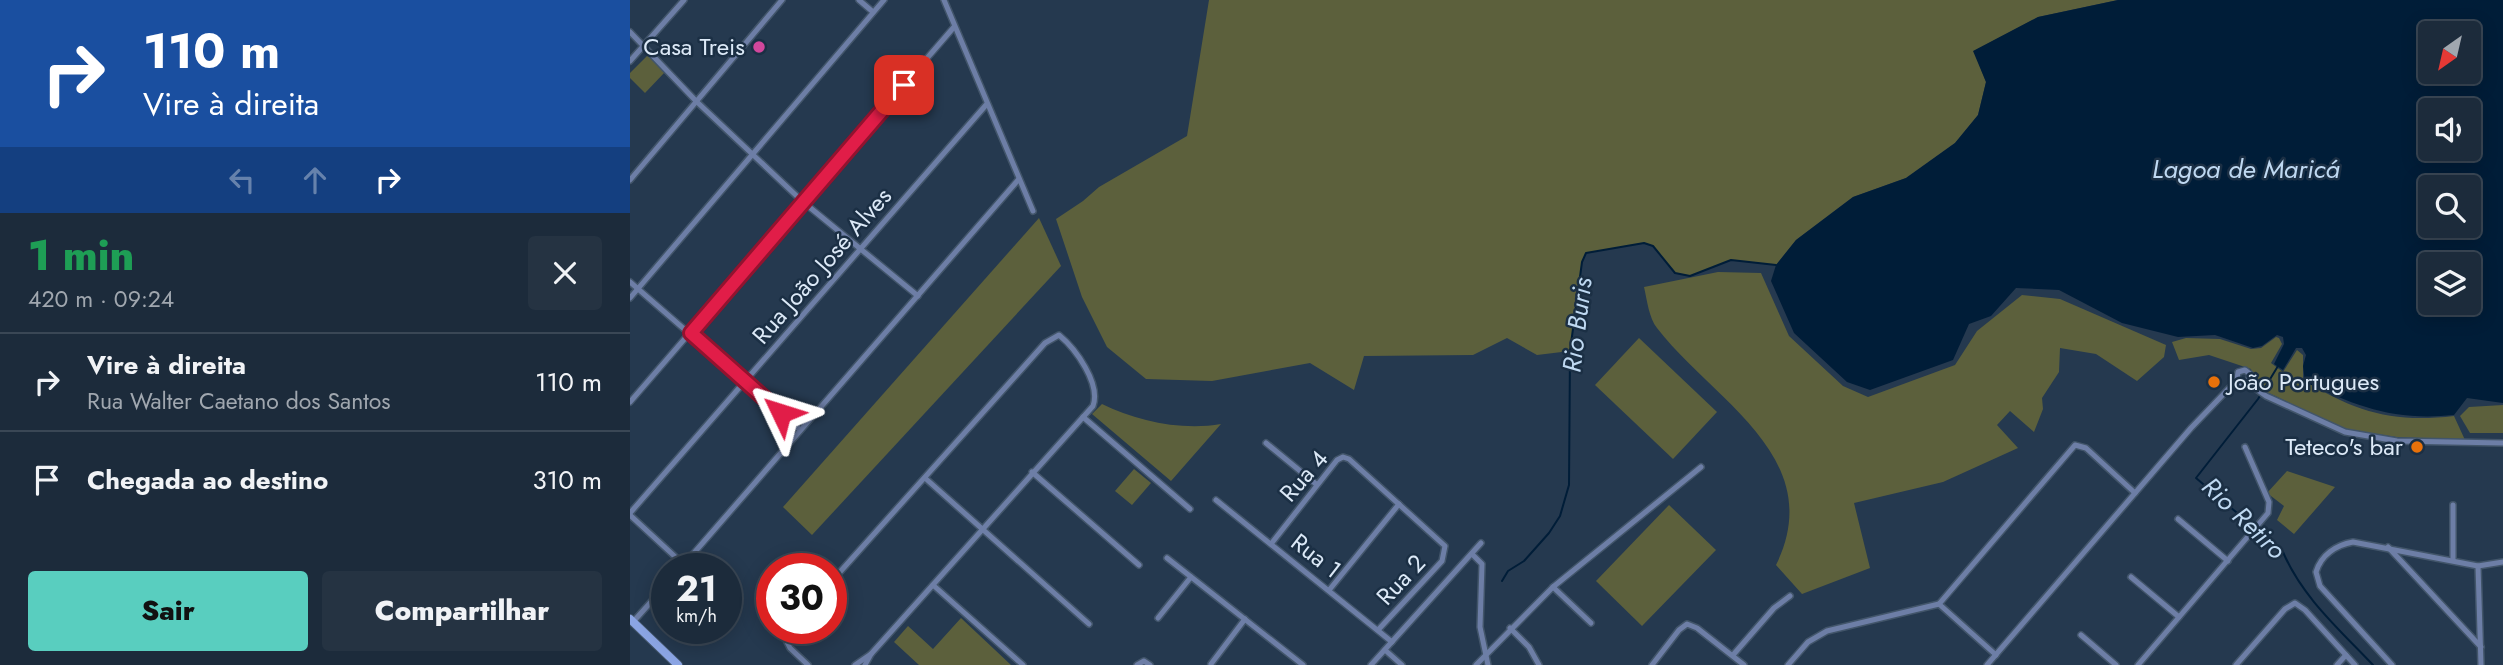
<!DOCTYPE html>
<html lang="pt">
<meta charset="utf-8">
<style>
:root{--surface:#1c2b3b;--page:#253342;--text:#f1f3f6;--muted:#a0a7af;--line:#3a4755;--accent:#59cebf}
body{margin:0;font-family:Jost,sans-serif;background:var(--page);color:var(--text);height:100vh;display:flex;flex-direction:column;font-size:26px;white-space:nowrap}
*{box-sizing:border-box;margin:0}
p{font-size:23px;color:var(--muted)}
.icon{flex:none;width:38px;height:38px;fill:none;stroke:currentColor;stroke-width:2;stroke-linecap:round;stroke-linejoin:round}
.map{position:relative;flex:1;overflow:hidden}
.details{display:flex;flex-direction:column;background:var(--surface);width:630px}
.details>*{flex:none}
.banner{background:#1a4fa0;color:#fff;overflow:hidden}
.needle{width:46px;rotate:214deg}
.fabs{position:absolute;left:1788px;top:21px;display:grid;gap:14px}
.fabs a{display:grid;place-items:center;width:63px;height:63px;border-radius:7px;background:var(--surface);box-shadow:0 4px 18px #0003,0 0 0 2px var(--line);font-size:35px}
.speed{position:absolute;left:21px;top:553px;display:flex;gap:14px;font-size:35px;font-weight:700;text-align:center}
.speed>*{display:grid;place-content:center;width:91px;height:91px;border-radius:50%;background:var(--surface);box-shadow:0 4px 18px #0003,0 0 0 2px var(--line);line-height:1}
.speed small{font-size:18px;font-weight:400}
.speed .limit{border:10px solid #d22;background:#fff;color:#111}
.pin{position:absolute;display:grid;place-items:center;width:60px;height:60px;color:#fff;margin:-30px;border-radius:14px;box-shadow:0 4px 10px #0006}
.me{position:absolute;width:77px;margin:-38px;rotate:311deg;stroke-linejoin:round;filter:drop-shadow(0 0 5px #0008)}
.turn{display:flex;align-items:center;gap:24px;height:147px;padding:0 28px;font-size:32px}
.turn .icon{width:91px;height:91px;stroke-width:2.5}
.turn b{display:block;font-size:49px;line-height:60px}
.lanes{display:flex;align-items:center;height:66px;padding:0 28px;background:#0003;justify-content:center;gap:35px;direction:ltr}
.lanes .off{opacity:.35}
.round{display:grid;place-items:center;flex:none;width:74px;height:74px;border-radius:7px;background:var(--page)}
.summary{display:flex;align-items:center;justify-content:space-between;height:119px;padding:0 28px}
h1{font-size:42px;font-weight:800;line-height:52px;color:#1e9e55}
.button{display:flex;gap:14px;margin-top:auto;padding:14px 28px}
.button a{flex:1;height:80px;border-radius:7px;background:var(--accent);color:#111;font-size:28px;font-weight:800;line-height:80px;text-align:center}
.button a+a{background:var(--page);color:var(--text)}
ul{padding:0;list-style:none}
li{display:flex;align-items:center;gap:21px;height:98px;padding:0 28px;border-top:2px solid var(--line)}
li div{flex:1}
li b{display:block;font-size:26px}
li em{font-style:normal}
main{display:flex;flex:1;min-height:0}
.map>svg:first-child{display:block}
</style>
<main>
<section class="details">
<div class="banner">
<div class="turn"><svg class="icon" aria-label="right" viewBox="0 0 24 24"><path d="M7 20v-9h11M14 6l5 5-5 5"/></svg><div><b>110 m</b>Vire à direita</div></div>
<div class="lanes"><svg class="icon off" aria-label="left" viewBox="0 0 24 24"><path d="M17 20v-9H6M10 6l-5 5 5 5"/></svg><svg class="icon off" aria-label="ahead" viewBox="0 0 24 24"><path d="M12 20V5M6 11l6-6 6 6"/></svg><svg class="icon" aria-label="right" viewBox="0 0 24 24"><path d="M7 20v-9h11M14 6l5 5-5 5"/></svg></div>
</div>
<div class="summary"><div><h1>1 min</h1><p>420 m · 09:24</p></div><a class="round"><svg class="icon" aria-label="close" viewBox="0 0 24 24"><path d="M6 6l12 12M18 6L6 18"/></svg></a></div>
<ul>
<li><svg class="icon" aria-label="right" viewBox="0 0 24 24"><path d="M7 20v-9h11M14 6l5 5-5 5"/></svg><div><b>Vire à direita</b><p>Rua Walter Caetano dos Santos</p></div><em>110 m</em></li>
<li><svg class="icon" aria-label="arrive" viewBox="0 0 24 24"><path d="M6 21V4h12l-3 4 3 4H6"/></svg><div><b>Chegada ao destino</b></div><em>310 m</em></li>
</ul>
<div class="button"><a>Sair</a><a>Compartilhar</a></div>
</section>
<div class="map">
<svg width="1873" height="665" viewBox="0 0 1873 665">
<rect width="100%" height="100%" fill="#25394f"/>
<!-- green -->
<g fill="#5c603c">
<path d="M579,0H1488L1408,17L1344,51L1356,82L1348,115L1325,143L1276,178L1223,197L1166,240L1146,265L1101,260L1060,276L1045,273L1023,246L1014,243L956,253L952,262L940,351L907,355L877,338L843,355L734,356L724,390L680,363L582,381L516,379L477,347L452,297L426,219L453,201L469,187L557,136Z"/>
<path d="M18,55L35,72L15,93L0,78V73Z"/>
<path d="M409,218L431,266L182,535L153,507Z"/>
<path d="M1088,272L1131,273L1159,336L1213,386L1238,397L1325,365L1347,331L1392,295L1430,299L1536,345L1534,357L1507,381L1466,354L1430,348L1429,372L1412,398L1413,409L1404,432L1380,411L1367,425L1388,448L1313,482L1224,503L1240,568L1172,594L1146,565C1199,457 1082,400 1027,328C1019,318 1017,300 1014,287Z"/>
<path d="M1646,337L1649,338L1652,344L1641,363L1653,372L1667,350L1673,355V380C1726,412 1762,423 1824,416L1835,440L1766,437L1715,429L1626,387L1621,369L1579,355L1549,360L1542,342L1556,338L1590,339L1621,349L1631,348Z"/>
<path d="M1009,338L1087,412L1043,459L965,385Z"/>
<path d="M472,404C506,421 552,431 591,424L541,481L462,414Z"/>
<path d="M1873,405V433H1840L1830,416L1839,407Z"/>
<path d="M504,469L521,483L502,505L485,491Z"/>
<path d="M1657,471L1705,487L1664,534L1647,520L1654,506L1637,493Z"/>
<path d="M1039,505L1086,550L1012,626L966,581Z"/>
<path d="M331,618L381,665H289L264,642L278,626L303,649Z"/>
</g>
<!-- water -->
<path fill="#001d38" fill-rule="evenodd" d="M1488,0H1873V403L1837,398L1824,415C1764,421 1728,407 1675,382L1673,366L1676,355L1672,348H1666L1653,370L1644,364L1654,344L1653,337L1647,335L1632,346L1623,348L1585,335L1548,337L1492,323L1429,290L1386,288L1361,316L1339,324L1323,360L1240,390L1217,382L1164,333L1141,281L1146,265L1166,240L1223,197L1276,178L1325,143L1348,115L1356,82L1343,51L1408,17ZM1801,33H1839V72H1801ZM1801,110H1839V149H1801ZM1801,187H1839V226H1801ZM1801,264H1839V303H1801Z"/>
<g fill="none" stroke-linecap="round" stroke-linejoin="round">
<!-- stream -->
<g stroke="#001d38" stroke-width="2">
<path d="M1648,366L1628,399L1566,478L1653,552C1672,597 1710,630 1743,665"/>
<path d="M872,581L878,571L894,561L919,533L930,516L939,485L940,351L952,262L956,253L1014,243L1023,246L1045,273L1060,276L1101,260L1146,265"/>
</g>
<!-- street casing -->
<g stroke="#42556a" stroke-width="8">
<g id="street">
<path d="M229,0L243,12"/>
<path d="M314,0L403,211"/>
<path d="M0,32L66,101L172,201L288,296"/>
<path d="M0,61L54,0"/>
<path d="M0,180L152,0"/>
<path d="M0,282L169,429"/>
<path d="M0,298L254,0"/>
<path d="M1618,383L1636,396L1715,432L1767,441L1873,443"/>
<path d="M0,402L324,27"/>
<path d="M453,417L560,509"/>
<path d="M636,443L686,484"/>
<path d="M402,472L509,565"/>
<path d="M295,478L459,624"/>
<path d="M586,500L762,642"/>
<path d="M1823,505V560"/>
<path d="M0,513L356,105"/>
<path d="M0,515L53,564"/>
<path d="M1548,519L1598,561"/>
<path d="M641,544L707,460L713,457L719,459L815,546L812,561L748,630"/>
<path d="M1758,547L1851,647"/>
<path d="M842,554L852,564L850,627L858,665"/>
<path d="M537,558L673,665"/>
<path d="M1848,566L1851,665"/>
<path d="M50,569L389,179"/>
<path d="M1501,577L1549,617"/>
<path d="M201,582L415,343L429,335C446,349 471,384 463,406L241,654L235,665"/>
<path d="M303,585L393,665"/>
<path d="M923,587L961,623"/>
<path d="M700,589L769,504"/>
<path d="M1309,604L1366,655"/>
<path d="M528,618L561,577"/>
<path d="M3,622L37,584"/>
<path d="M160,628L155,638L160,648L178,665"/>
<path d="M880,628L899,647L909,665"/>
<path d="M1451,635L1486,665"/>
<path d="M755,650L772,665"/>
<path d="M1103,655L1144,608L1160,596"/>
<path d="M581,664L615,619"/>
<path d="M225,665L241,654"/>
<path d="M507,665L514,661L520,665"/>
<path d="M741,665L851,543"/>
<path d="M846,665L923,587L1071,467"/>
<path d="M1022,665L1049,630L1057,624L1067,628L1114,665"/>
<path d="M1158,665L1178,642L1197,631L1309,604L1445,445L1456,448L1505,493"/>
<path d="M1357,665L1561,428L1607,380L1608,372L1615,370L1620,374L1618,383L1612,384L1607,380"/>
<path d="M1508,665L1638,513L1639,502L1615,447"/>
<path d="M1606,665L1655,609L1665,603L1675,610L1725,665"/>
<path d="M1707,665L1716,655"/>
<path d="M1762,665L1690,586L1686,572C1691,555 1706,545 1723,542L1848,566L1873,562"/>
</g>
</g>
<!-- secondary casing -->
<g stroke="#42556a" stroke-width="10">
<path id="secondary" d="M0,619L48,665"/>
</g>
<!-- street -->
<use href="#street" stroke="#6d7ea6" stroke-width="5"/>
<!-- secondary -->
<use href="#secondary" stroke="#8ba5e4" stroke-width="8"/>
</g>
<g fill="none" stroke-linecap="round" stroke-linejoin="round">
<!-- route casing -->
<g stroke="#92132f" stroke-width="18">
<path id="route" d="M151,413L61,333L274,85"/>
</g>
<!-- route -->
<use href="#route" stroke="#e11d48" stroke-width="12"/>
</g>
<!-- markers -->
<circle fill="#d1479c" stroke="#1b2f44" stroke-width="2.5" cx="129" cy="47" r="7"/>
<g fill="#e8710a" stroke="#1b2f44" stroke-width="2.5">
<circle cx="1584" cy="382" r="7"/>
<circle cx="1787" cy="447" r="7"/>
</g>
<g text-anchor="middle" stroke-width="5" stroke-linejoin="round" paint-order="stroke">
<!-- poi labels -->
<g font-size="24" fill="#dce9f7" stroke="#1b2f44" text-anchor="end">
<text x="115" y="55">Casa Treis</text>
<text x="1598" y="390" text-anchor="start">João Portugues</text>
<text x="1773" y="455">Teteco's bar</text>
</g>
<!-- street labels -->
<g font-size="24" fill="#dce9f7" stroke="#1b2f44">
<text transform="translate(192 266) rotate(-49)" y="8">Rua João José Alves</text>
<text transform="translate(674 476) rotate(-49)" y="8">Rua 4</text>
<text transform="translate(686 556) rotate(38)" y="8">Rua 1</text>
<text transform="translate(771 580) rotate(-47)" y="8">Rua 2</text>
</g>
<!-- water labels -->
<g font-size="26" font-style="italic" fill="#bfd9f2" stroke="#1b2f44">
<text x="1616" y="178">Lagoa de Maricá</text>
<text transform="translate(947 325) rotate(-83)" y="9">Rio Buris</text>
<text transform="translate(1614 518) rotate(44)" y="9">Rio Retiro</text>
</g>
</g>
</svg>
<div class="fabs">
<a><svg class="needle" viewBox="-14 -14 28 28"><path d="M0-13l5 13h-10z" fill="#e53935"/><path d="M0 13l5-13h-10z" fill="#a0a7af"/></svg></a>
<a><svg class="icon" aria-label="sound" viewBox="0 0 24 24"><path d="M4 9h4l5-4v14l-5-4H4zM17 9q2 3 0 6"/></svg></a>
<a><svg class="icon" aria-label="search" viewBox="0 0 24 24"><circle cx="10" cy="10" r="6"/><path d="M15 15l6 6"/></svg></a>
<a><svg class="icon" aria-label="layers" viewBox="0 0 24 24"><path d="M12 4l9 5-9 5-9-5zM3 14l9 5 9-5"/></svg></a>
</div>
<div class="speed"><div>21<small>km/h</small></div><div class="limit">30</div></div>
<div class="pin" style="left:274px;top:85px;background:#d93025"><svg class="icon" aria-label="arrive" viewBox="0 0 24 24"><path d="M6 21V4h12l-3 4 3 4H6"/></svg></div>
<svg class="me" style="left:151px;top:413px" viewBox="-20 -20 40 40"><path d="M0-17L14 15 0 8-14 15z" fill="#e11d48" stroke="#fff" stroke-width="4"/></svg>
</div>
</main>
